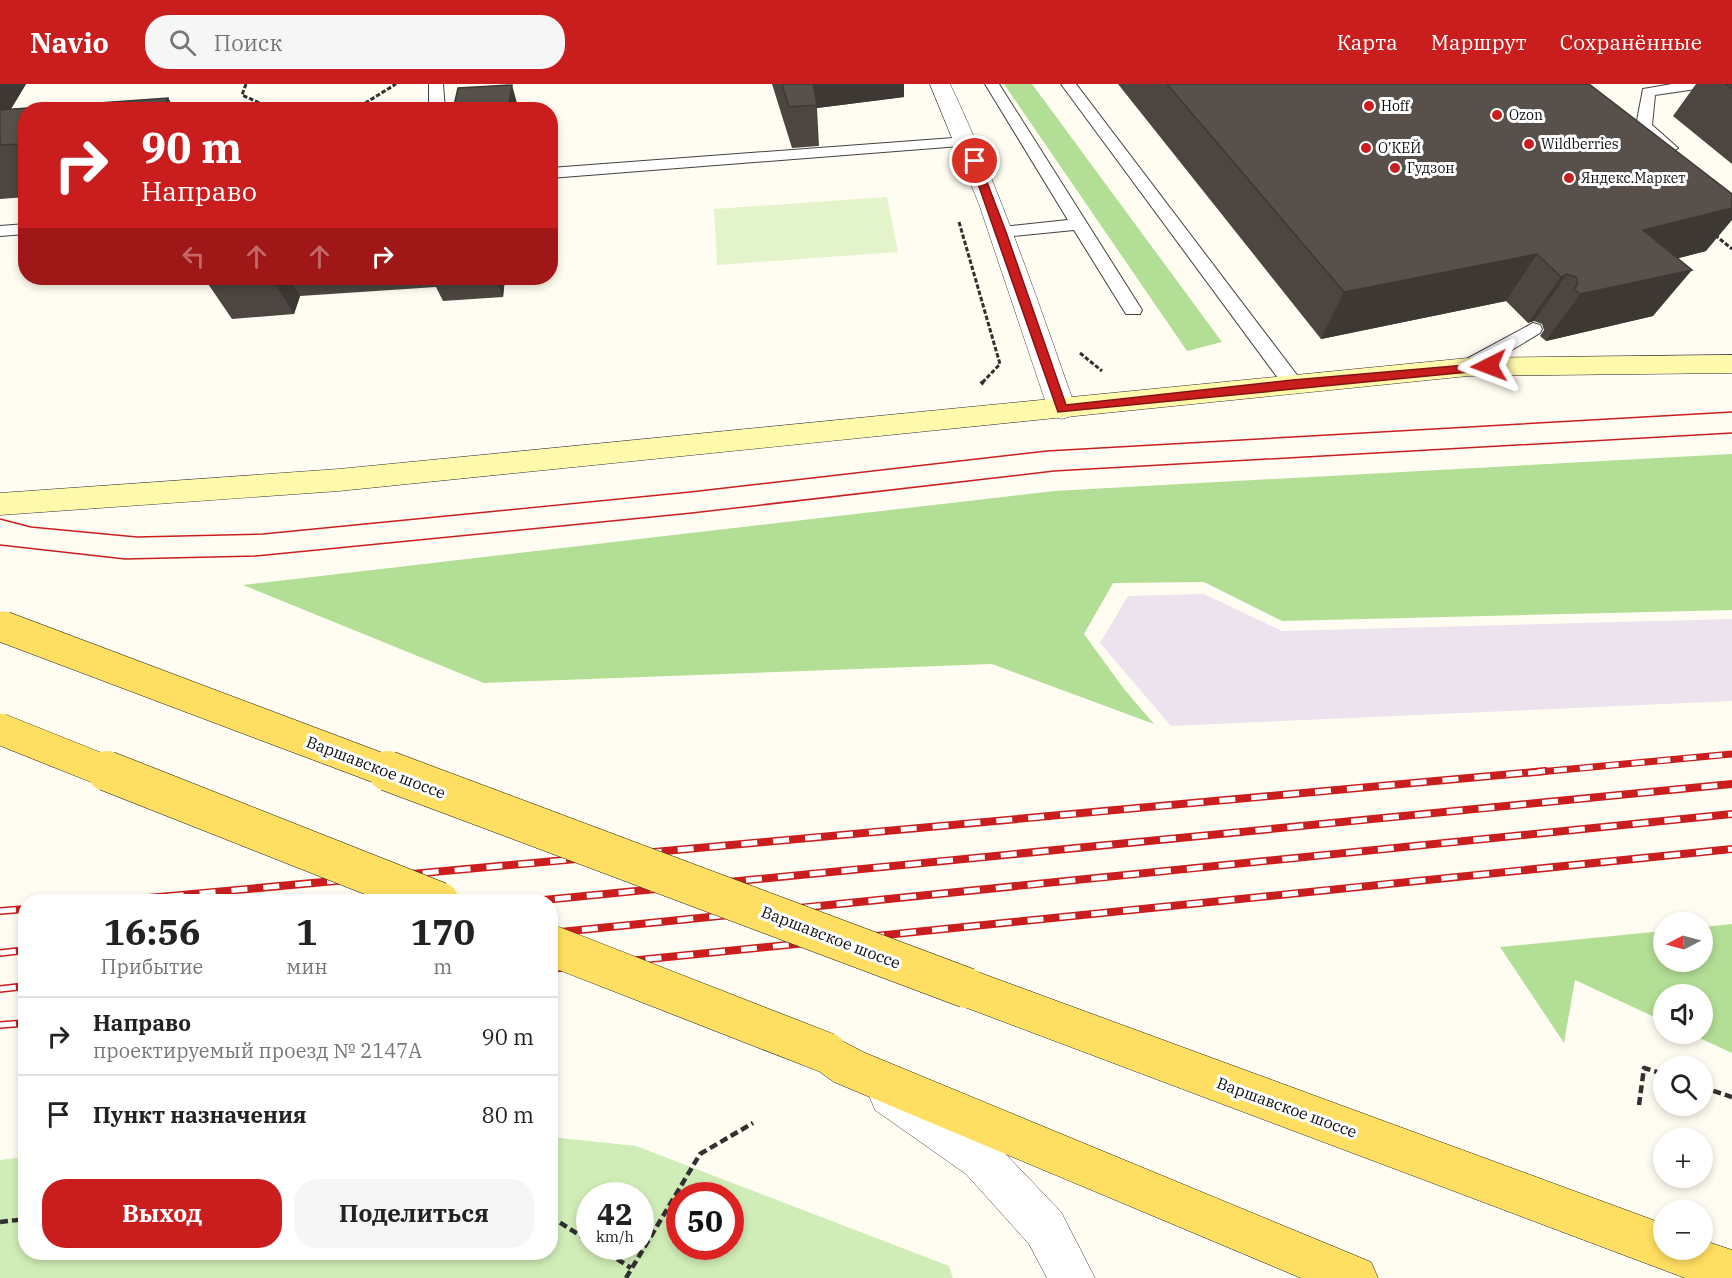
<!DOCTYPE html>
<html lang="ru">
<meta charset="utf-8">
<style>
:root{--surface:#fff;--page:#f6f6f6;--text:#222;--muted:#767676;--line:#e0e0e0;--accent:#c91d1e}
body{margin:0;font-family:"IBM Plex Serif",serif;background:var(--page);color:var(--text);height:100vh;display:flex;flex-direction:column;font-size:22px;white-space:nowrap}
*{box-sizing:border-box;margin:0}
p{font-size:20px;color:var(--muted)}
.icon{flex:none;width:33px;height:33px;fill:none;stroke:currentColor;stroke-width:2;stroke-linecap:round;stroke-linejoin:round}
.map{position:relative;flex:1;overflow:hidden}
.sheet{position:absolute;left:18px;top:810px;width:540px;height:366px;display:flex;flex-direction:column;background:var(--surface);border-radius:24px;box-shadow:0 3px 9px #0003}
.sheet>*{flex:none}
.guide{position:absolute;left:18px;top:18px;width:540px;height:183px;border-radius:24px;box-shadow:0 3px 9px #0003;background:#c91d1e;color:#fff;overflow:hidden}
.needle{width:39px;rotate:264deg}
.fabs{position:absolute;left:1653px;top:828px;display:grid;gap:12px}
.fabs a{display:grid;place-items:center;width:60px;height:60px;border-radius:50%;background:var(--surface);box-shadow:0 3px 9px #0003;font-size:30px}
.speed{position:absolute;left:576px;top:1098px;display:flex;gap:12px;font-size:30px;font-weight:700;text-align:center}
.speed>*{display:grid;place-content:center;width:78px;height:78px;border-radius:50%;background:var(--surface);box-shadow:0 3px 9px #0003;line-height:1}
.speed small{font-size:15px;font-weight:400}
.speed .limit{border:9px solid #d22;background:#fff;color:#111}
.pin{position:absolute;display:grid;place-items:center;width:51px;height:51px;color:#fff;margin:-26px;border:3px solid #fff;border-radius:50%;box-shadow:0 2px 6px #0007}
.me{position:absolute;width:66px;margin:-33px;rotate:267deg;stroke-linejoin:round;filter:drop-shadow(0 0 4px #0008)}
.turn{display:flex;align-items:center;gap:21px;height:126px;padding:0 24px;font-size:27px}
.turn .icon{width:78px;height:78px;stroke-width:2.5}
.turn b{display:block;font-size:42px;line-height:51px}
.lanes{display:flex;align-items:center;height:57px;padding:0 24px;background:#0003;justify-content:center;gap:30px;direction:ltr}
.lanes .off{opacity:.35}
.eta{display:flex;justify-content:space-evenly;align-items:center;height:102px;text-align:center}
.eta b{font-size:36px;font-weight:700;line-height:42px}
.action{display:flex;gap:12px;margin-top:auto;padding:12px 24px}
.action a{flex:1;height:69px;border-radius:24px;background:var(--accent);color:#fff;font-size:24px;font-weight:700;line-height:69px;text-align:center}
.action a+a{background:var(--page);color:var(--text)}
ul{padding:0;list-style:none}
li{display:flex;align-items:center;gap:18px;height:78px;padding:0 24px;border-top:2px solid var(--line)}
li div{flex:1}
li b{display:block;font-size:22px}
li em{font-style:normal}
header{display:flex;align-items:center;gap:36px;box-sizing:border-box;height:84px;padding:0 30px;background:var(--accent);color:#fff}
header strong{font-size:28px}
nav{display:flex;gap:33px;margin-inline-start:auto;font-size:21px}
.search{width:420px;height:54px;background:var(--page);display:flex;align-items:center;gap:15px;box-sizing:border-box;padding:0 21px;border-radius:24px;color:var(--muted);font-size:22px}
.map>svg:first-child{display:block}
</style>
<header>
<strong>Navio</strong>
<div class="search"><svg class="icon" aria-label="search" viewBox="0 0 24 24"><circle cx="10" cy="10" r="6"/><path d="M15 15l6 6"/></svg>Поиск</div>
<nav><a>Карта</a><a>Маршрут</a><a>Сохранённые</a></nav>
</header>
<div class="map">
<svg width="1732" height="1194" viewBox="0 0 1732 1194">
<rect width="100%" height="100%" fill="#fffdf1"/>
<!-- industrial -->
<path fill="#ede3ee" d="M1204,510L1282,547L1732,535V617L1171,642L1100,559L1128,512Z"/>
<!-- green -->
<path fill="#d1edb7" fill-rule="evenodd" d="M551,1053L636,1062L949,1182L953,1194H0V1076L25,1073L26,1168H550ZM590,1112H640V1162H590ZM680,1112H730V1162H680Z"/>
<!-- forest -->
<g fill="#b3de95">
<path d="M1004,0H1032L1222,258L1187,267Z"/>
<path d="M1732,370V526L1282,537L1204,498L1113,499L1084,550L1124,605L1154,640L992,580L484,599L243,501L1054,407Z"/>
<path d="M1732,840V969L1691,950H1702V910H1664L1663,937L1575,896L1564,959L1500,863L1663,847L1664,878H1702L1703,843Z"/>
</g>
<!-- pitch -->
<path fill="#e3f3ca" d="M887,113L898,168L717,181L714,125Z"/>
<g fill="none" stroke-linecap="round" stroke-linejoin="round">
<!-- service casing -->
<g stroke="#424242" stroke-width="2">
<g id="service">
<path d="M429,0H443L445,26H429Z"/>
<path d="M985,0H999L1142,226L1140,230H1126L1074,146L1002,153L996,152L993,148L996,144L1002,143L1068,136Z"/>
<path d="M1061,0H1076L1300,295L1303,300L1300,305L1293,307L1286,305Z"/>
<path d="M1672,0H1710L1703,4L1655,11L1652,41L1678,64L1670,69L1664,67L1636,42L1643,5Z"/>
<path d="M967,53L973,55L975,58L973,61L550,94V84Z"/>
<path d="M26,140V150L0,152V142Z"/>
<path d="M1533,239L1540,241L1542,245L1540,249L1475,288L1468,290L1461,288L1458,283L1461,278Z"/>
</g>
</g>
<!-- minor casing -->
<g stroke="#424242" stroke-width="1">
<path id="minor" d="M930,0H950C1000,105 1037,215 1076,325L1072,332L1062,335L1052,332L1048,325L979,120Z"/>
</g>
<!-- tertiary casing -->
<g stroke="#424242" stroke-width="1">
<path id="tertiary" d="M890,990L905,996L996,1060L1061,1128L1095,1194H1047L1029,1160L966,1090L875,1026L869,1011L875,996Z"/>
</g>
<!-- secondary casing -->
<g stroke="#313131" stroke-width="1">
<path id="secondary" d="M1732,271V289L1468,292L339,407L0,431V409L339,385L1468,274Z"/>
</g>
<!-- primary casing -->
<g stroke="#202020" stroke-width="1">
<g id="primary">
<path d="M967,884L1664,1140V1166H1702V1156L1732,1166V1194H1685L967,924L953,918L947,904L953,890Z"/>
<path d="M827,949L863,968L1371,1178L1378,1194H1301L834,998L813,983L807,969L813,955Z"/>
</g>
</g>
<!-- path-far2 -->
<g stroke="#313131" stroke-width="3" stroke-dasharray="4.5 2" stroke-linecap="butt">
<path d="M246,0L242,11L275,26"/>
<path d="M354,26L396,0"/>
<path d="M959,138L1000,280L981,300"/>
<path d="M1715,151L1732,165"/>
<path d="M1080,269L1102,287"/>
</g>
<!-- path-far1 -->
<path stroke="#313131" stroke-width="4" stroke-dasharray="5 3" stroke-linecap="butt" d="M981,300L983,298"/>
<!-- path -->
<g stroke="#313131" stroke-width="4.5" stroke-dasharray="8 4" stroke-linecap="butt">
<path d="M1702,1003L1732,1013"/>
<path d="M1639,1021L1644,984L1664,990"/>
<path d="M550,1132L590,1158"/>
<path d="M0,1138L26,1135"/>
<path d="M597,1162L631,1184"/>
<path d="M626,1194L700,1070L753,1039"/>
</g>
<!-- service -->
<use href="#service" fill="#fff" fill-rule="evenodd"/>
<!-- minor -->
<use href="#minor" fill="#fff" fill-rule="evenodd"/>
<!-- tertiary -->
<use href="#tertiary" fill="#fff" fill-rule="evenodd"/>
<!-- secondary -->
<use href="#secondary" fill="#fff9ac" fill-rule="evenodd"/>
<!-- primary -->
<use href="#primary" fill="#ffdf61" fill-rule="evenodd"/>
<!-- tram -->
<g stroke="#c91d1e" stroke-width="1.5">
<path d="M0,435L31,443L137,453L263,450L690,408L1047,367L1732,328"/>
<path d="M0,461L125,475L256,472L692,429L1054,387L1732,349"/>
</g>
<!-- rail-far1 casing -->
<g stroke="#c91d1e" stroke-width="7">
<path id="rail-far1" d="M1528,689L1732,670"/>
</g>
<!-- rail casing -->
<g stroke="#c91d1e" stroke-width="8">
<g id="rail">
<path d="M104,818L1545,687"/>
<path d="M523,818L1732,700"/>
<path d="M0,827L26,825"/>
<path d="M550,849L1732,730"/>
<path d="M0,869L26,866"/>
<path d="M550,885L1732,765"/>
<path d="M0,905L26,902"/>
<path d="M0,941L26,939"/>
</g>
</g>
<!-- rail-far1 -->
<use href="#rail-far1" stroke="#fff" stroke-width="4.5" stroke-dasharray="13" stroke-linecap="butt"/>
<!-- rail -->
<use href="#rail" stroke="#fff" stroke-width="5" stroke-dasharray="16" stroke-linecap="butt"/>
<!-- primary-bridge-far1 casing -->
<g stroke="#202020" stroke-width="32" stroke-linecap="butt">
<g id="primary-bridge-far1">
<path d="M4,543L392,689"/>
<path d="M0,645L110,689"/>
</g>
</g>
<!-- primary-bridge casing -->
<g stroke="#202020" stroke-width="41" stroke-linecap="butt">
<g id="primary-bridge">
<path d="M107,687L439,818"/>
<path d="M388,687L967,904"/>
<path d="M550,861L827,969"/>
</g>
</g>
<!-- primary-bridge-far1 -->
<use href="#primary-bridge-far1" stroke="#ffdf61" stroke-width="31"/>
<!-- primary-bridge -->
<use href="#primary-bridge" stroke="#ffdf61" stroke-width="40"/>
</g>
<!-- wall -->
<g fill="#4c4540">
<path d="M0,0H26L11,25L168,14L175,26H26V113L0,115Z"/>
<path d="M772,0H904V13L817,24L819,62L792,64Z"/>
<path d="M1118,0H1589L1706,167L1678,174L1653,232L1546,257L1540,252L1544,246L1542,240L1534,237L1528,239L1506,217L1321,255Z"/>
<path d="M1696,0H1732V80L1673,32Z"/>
<path d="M204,194H505L503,213L443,217L436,203L300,212L294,230L232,235Z"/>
</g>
<!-- shaded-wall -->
<g fill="#3e3834">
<path d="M0,0H26L0,43Z"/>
<path d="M811,0H904V13L817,24Z"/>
<path d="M512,1L519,26H508Z"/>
<path d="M168,14L175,26H163Z"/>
<path d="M1732,124V136L1706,167L1607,193L1643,146Z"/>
<path d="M1537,170L1506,217L1321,255L1344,208Z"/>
<path d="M1692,186L1653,232L1546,257L1580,210Z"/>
<path d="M1567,190L1534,237L1528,239L1561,193Z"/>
<path d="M272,194H289L300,212L294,230Z"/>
<path d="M495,194H505L503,213Z"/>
</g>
<!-- building -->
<g fill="#58504a" stroke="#3e3834" stroke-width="1.5">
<path d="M782,0H813L817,21L789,23Z"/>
<path d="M1167,0H1589L1732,110V124L1643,146L1692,186L1580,210L1574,205L1578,200L1576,193L1567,190L1561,193L1537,170L1344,208Z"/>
<path d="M1726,0H1732V5Z"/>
<path d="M512,1L508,26H453L458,4Z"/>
<path d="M168,14L163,26H26V60L0,61V26Z"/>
</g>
<!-- route -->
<path fill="#c91d1e" stroke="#831314" stroke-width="1.5" d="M972,75L979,77L1006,148L1066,321L1293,296L1489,279L1494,282L1489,286L1058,328L970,77Z"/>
<!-- markers -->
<g fill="#c91d1e" stroke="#fff" stroke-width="2">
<circle cx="1369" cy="22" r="6"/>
<circle cx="1497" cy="31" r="6"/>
<circle cx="1529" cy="60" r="6"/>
<circle cx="1366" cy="64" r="6"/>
<circle cx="1395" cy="84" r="6"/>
<circle cx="1569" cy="94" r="6"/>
</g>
<g text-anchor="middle" stroke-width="6" stroke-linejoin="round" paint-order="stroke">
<!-- far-poi labels -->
<g font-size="14" fill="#0f0f0f" stroke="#fff" text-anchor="start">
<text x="1381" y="27">Hoff</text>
<text x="1509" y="36">Ozon</text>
<text x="1541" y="65">Wildberries</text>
<text x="1378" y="69">О’КЕЙ</text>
<text x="1407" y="89">Гудзон</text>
<text x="1581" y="99">Яндекс.Маркет</text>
</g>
<!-- street labels -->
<g font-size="16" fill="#0f0f0f" stroke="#fff">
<text transform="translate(376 683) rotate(21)" y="6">Варшавское шоссе</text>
<text transform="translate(831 853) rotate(21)" y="6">Варшавское шоссе</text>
<text transform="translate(1287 1023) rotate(20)" y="6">Варшавское шоссе</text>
</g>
</g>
</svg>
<div class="fabs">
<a><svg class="needle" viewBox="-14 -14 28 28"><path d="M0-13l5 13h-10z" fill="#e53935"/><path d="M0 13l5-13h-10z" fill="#767676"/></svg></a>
<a><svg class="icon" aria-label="sound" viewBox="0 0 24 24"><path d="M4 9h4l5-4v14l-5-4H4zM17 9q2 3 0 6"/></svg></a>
<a><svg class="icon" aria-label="search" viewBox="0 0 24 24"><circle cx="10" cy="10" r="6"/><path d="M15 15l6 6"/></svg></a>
<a>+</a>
<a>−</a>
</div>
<div class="speed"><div>42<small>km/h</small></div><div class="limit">50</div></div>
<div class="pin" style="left:975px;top:77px;background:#d93025"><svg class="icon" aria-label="arrive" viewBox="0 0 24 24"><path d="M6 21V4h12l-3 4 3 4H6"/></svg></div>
<svg class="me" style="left:1489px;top:282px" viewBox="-20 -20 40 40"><path d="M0-17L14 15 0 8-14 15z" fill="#c91d1e" stroke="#fff" stroke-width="4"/></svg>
<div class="guide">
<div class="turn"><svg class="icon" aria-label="right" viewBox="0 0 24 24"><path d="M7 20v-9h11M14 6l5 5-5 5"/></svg><div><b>90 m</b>Направо</div></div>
<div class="lanes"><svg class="icon off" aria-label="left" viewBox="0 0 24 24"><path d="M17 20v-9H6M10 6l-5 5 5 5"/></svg><svg class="icon off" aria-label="ahead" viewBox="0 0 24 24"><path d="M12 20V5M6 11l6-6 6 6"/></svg><svg class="icon off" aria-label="ahead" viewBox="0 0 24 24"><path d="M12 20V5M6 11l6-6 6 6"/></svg><svg class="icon" aria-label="right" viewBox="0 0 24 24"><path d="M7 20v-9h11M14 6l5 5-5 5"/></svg></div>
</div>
<section class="sheet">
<div class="eta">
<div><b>16:56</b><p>Прибытие</p></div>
<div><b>1</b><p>мин</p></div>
<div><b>170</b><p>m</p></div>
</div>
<ul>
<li><svg class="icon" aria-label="right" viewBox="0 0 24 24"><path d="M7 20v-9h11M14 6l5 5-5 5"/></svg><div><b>Направо</b><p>проектируемый проезд № 2147А</p></div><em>90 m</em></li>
<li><svg class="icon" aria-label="arrive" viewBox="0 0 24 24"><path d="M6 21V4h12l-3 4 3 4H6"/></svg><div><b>Пункт назначения</b></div><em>80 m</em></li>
</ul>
<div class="action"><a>Выход</a><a>Поделиться</a></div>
</section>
</div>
